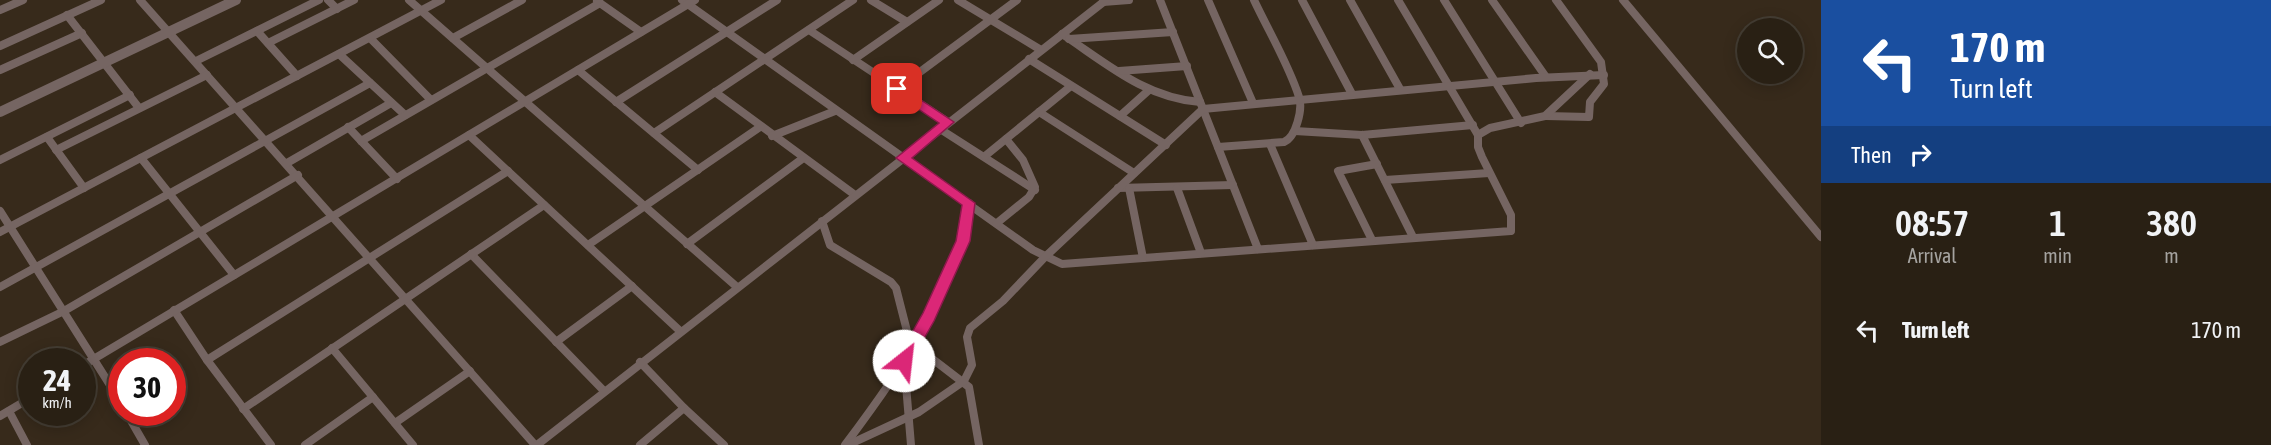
<!DOCTYPE html>
<style>
:root{--surface:#292014;--page:#31281d;--text:#f1f3f6;--muted:#a5a3a0;--line:#453e34}
body{margin:0;font-family:"Asap Condensed",sans-serif;background:var(--page);color:var(--text);height:100vh;display:flex;flex-direction:column;font-size:22px;white-space:nowrap}
*{box-sizing:border-box;margin:0}
p{font-size:20px;color:var(--muted)}
.icon{flex:none;width:33px;height:33px;fill:none;stroke:currentColor;stroke-width:2;stroke-linecap:round;stroke-linejoin:round}
.map{position:relative;flex:1;overflow:hidden}
.sheet{display:flex;flex-direction:column;background:var(--surface);width:450px}
.sheet>*{flex:none}
.guide{background:#1a4fa0;color:#fff;overflow:hidden}
.buttons{position:absolute;left:1737px;top:18px;display:grid;gap:12px}
.buttons a{display:grid;place-items:center;width:66px;height:66px;border-radius:50%;background:var(--surface);box-shadow:0 3px 15px #0003,0 0 0 2px var(--line);font-size:30px}
.speed{position:absolute;left:18px;top:348px;display:flex;gap:12px;font-size:30px;font-weight:700;text-align:center}
.speed>*{display:grid;place-content:center;width:78px;height:78px;border-radius:50%;background:var(--surface);box-shadow:0 3px 15px #0003,0 0 0 2px var(--line);line-height:1}
.speed small{font-size:15px;font-weight:400}
.speed .limit{border:9px solid #d22;background:#fff;color:#111}
.pin{position:absolute;display:grid;place-items:center;width:51px;height:51px;color:#fff;margin:-26px;border-radius:12px;box-shadow:0 3px 9px #0006}
.me{position:absolute;width:66px;margin:-33px;rotate:29deg;stroke-linejoin:round;filter:drop-shadow(0 0 4px #0008)}
.turn{display:flex;align-items:center;gap:21px;height:126px;padding:0 30px;font-size:27px}
.turn .icon{width:78px;height:78px;stroke-width:2.5}
.turn b{display:block;font-size:42px;line-height:51px}
.then{display:flex;align-items:center;height:57px;padding:0 30px;background:#0003;gap:12px;font-size:22px}
.eta{display:flex;justify-content:space-evenly;align-items:center;height:102px;text-align:center}
.eta b{font-size:36px;font-weight:600;line-height:42px}
ul{padding:0;list-style:none}
li{display:flex;align-items:center;gap:18px;height:90px;padding:0 30px}
li div{flex:1}
li b{display:block;font-size:22px}
li em{font-style:normal}
main{display:flex;flex:1;min-height:0}
.map>svg:first-child{display:block}
</style>
<main>
<div class="map">
<svg width="1821" height="445" viewBox="0 0 1821 445">
<rect width="100%" height="100%" fill="#372a1b"/>
<g fill="none" stroke-linecap="round" stroke-linejoin="round">
<!-- minor -->
<g stroke="#756562" stroke-width="8">
<path d="M140,0L535,445"/>
<path d="M328,0L337,9"/>
<path d="M409,0L737,287"/>
<path d="M682,0L1033,250L1062,264L1511,231V215L1482,157L1478,147V135L1398,0"/>
<path d="M871,0L907,22"/>
<path d="M958,0L1041,50"/>
<path d="M1160,0L1258,249"/>
<path d="M1208,0L1253,103"/>
<path d="M1302,0L1352,94"/>
<path d="M1350,0L1400,89"/>
<path d="M1444,0L1521,123"/>
<path d="M1492,0L1546,77"/>
<path d="M1623,0L1821,237"/>
<path d="M597,1L641,32"/>
<path d="M1103,2L1129,0"/>
<path d="M0,10L23,0"/>
<path d="M67,15L139,108"/>
<path d="M809,30L948,122"/>
<path d="M257,31L297,76"/>
<path d="M1062,34C1106,63 1145,98 1200,102"/>
<path d="M370,38L431,100"/>
<path d="M453,38L522,0"/>
<path d="M1069,39L1173,32"/>
<path d="M268,43L354,0"/>
<path d="M0,46L101,0"/>
<path d="M339,54L405,115"/>
<path d="M1029,59L1166,145"/>
<path d="M853,60L939,0"/>
<path d="M196,61L319,0"/>
<path d="M0,70L82,33"/>
<path d="M578,70L698,170"/>
<path d="M1119,71L1187,66"/>
<path d="M897,89L1017,0"/>
<path d="M715,92L855,195"/>
<path d="M616,102L777,0"/>
<path d="M1039,112L1134,173"/>
<path d="M1120,116L1149,90"/>
<path d="M1546,116L1589,117L1590,102L1604,84L1601,62L1556,0"/>
<path d="M348,127L397,179"/>
<path d="M940,129L1035,190"/>
<path d="M1295,131L1362,135L1473,125"/>
<path d="M654,133L853,0"/>
<path d="M469,135L680,331"/>
<path d="M1362,135L1413,237"/>
<path d="M1478,135L1490,128L1545,116L1590,74"/>
<path d="M772,136L835,111"/>
<path d="M47,137L84,188"/>
<path d="M361,141L600,3"/>
<path d="M1270,144L1313,245"/>
<path d="M1218,147L1284,142C1296,137 1303,109 1299,97C1289,65 1268,30 1254,0"/>
<path d="M56,150L207,75"/>
<path d="M985,156L1071,86"/>
<path d="M141,158L234,275"/>
<path d="M0,160L130,95"/>
<path d="M287,163L391,103"/>
<path d="M1385,180L1489,173"/>
<path d="M1118,188L1233,185"/>
<path d="M1129,188L1143,258"/>
<path d="M1177,188L1201,253"/>
<path d="M0,211L122,404"/>
<path d="M822,221L830,245L891,282L896,288L908,335L904,361L911,445"/>
<path d="M997,223L1029,197L1035,187L1023,160L1006,139"/>
<path d="M0,232L441,0"/>
<path d="M1372,240L1338,171L1377,164"/>
<path d="M687,244L802,159"/>
<path d="M588,245L760,127"/>
<path d="M471,254L604,391"/>
<path d="M0,287L370,83"/>
<path d="M174,310L207,360L271,445"/>
<path d="M0,342L64,311L298,175"/>
<path d="M556,342L632,286"/>
<path d="M913,344L969,387L979,445"/>
<path d="M332,348L413,445"/>
<path d="M207,360L508,171"/>
<path d="M640,362L684,408L640,445"/>
<path d="M82,366L695,0"/>
<path d="M684,408L724,445"/>
<path d="M243,409L544,205"/>
<path d="M9,411L27,445"/>
<path d="M126,412L145,445"/>
<path d="M0,416L32,397"/>
<path d="M395,423L470,371"/>
<path d="M305,445L373,397"/>
<path d="M537,445L1106,0"/>
<path d="M845,445C899,373 956,294 969,203"/>
<path d="M848,445L919,412L964,381L972,365L967,337L970,328L1003,301L1045,257L1203,109L1536,78L1604,75"/>
</g>
<!-- tertiary -->
<path stroke="#756562" stroke-width="10" d="M0,112L236,0"/>
</g>
<!-- route -->
<path fill="#db2777" stroke="#8e194d" stroke-width="1.5" d="M897,84L954,122L912,158L975,203L970,241L934,321L909,365L904,367L896,361L923,313L956,241L962,205L896,158L939,123L893,92L891,89Z"/>
</svg>
<div class="buttons">
<a><svg class="icon" aria-label="search" viewBox="0 0 24 24"><circle cx="10" cy="10" r="6"/><path d="M15 15l6 6"/></svg></a>
</div>
<div class="speed"><div>24<small>km/h</small></div><div class="limit">30</div></div>
<div class="pin" style="left:897px;top:89px;background:#d93025"><svg class="icon" aria-label="arrive" viewBox="0 0 24 24"><path d="M6 21V4h12l-3 4 3 4H6"/></svg></div>
<svg class="me" style="left:904px;top:361px" viewBox="-20 -20 40 40"><circle r="19" fill="#fff"/><path d="M0-13L10 11 0 6-10 11z" fill="#db2777"/></svg>
</div>
<section class="sheet">
<div class="guide">
<div class="turn"><svg class="icon" aria-label="left" viewBox="0 0 24 24"><path d="M17 20v-9H6M10 6l-5 5 5 5"/></svg><div><b>170 m</b>Turn left</div></div>
<div class="then">Then<svg class="icon" aria-label="right" viewBox="0 0 24 24"><path d="M7 20v-9h11M14 6l5 5-5 5"/></svg></div>
</div>
<div class="eta">
<div><b>08:57</b><p>Arrival</p></div>
<div><b>1</b><p>min</p></div>
<div><b>380</b><p>m</p></div>
</div>
<ul>
<li><svg class="icon" aria-label="left" viewBox="0 0 24 24"><path d="M17 20v-9H6M10 6l-5 5 5 5"/></svg><div><b>Turn left</b></div><em>170 m</em></li>
</ul>
</section>
</main>
